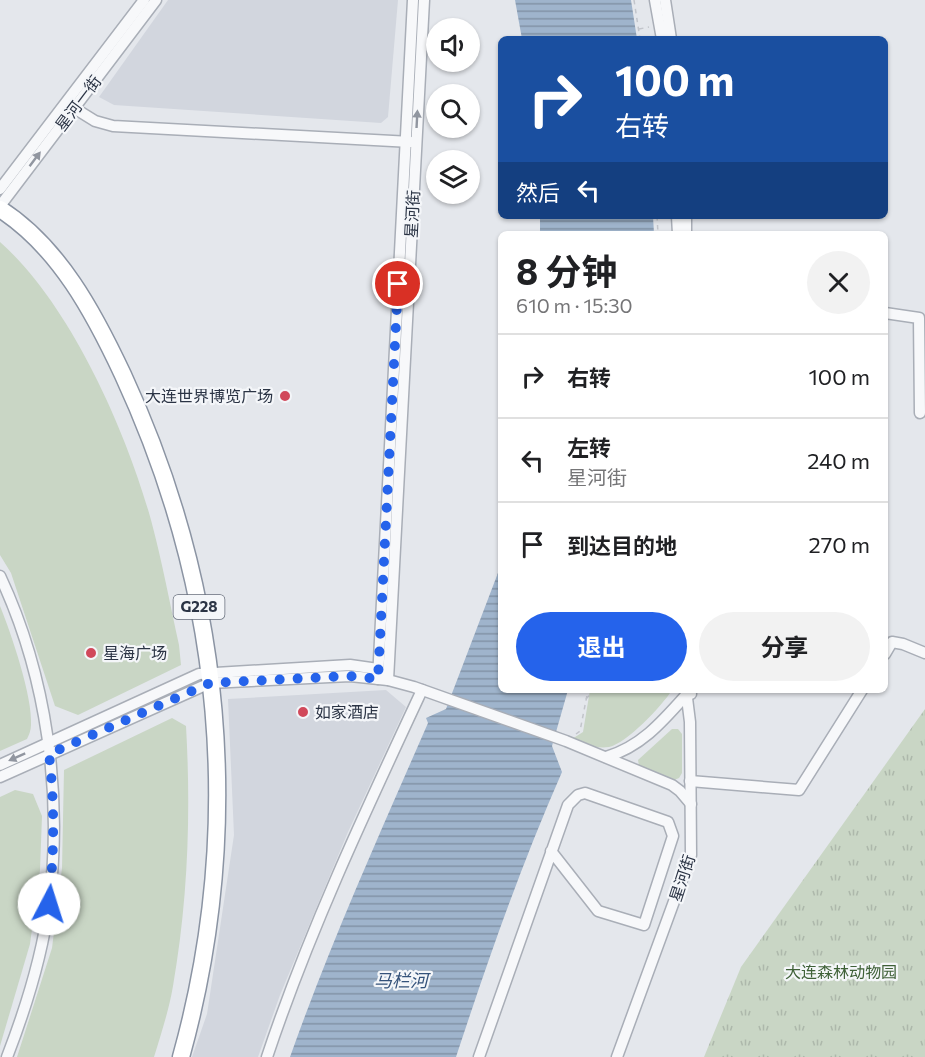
<!DOCTYPE html>
<html lang="zh">
<meta charset="utf-8">
<style>
:root{--surface:#fff;--page:#f2f2f2;--text:#202124;--muted:#757577;--line:#e0e0e0;--accent:#2563eb}
body{margin:0;font-family:Commissioner,"Noto Sans SC",sans-serif;background:var(--page);color:var(--text);height:100vh;display:flex;flex-direction:column;font-size:22px;white-space:nowrap}
*{box-sizing:border-box;margin:0}
p{font-size:20px;color:var(--muted)}
.icon{flex:none;width:33px;height:33px;fill:none;stroke:currentColor;stroke-width:2;stroke-linecap:round;stroke-linejoin:round}
.map{position:relative;flex:1;overflow:hidden}
.sheet{position:absolute;left:498px;top:231px;width:390px;height:462px;display:flex;flex-direction:column;background:var(--surface);border-radius:9px;box-shadow:0 2px 4px #0004}
.sheet>*{flex:none}
.guide{position:absolute;left:498px;top:36px;width:390px;height:183px;border-radius:9px;box-shadow:0 2px 4px #0004;background:#1a4fa0;color:#fff;overflow:hidden}
.fabs{position:absolute;left:426px;top:18px;display:grid;gap:12px}
.fabs a{display:grid;place-items:center;width:54px;height:54px;border-radius:50%;background:var(--surface);box-shadow:0 2px 4px #0004;font-size:30px}
.pin{position:absolute;display:grid;place-items:center;width:51px;height:51px;color:#fff;margin:-26px;border:3px solid #fff;border-radius:50%;box-shadow:0 2px 6px #0007}
.me{position:absolute;width:66px;margin:-33px;rotate:5deg;stroke-linejoin:round;filter:drop-shadow(0 0 4px #0008)}
.turn{display:flex;align-items:center;gap:21px;height:126px;padding:0 18px;font-size:27px}
.turn .icon{width:78px;height:78px;stroke-width:2.5}
.turn b{display:block;font-size:42px;line-height:51px}
.then{display:flex;align-items:center;height:57px;padding:0 18px;background:#0003;gap:12px;font-size:22px}
.round{display:grid;place-items:center;flex:none;width:63px;height:63px;border-radius:32px;background:var(--page)}
.headline{display:flex;align-items:center;justify-content:space-between;height:102px;padding:0 18px}
h1{font-size:36px;font-weight:700;line-height:45px}
.primary-button{display:flex;gap:12px;margin-top:auto;padding:12px 18px}
.primary-button a{flex:1;height:69px;border-radius:36px;background:var(--accent);color:#fff;font-size:24px;font-weight:700;line-height:69px;text-align:center}
.primary-button a+a{background:var(--page);color:var(--text)}
ul{padding:0;list-style:none}
li{display:flex;align-items:center;gap:18px;height:84px;padding:0 18px;border-top:2px solid var(--line)}
li div{flex:1}
li b{display:block;font-size:22px}
li em{font-style:normal}
.map>svg:first-child{display:block}
</style>
<div class="map">
<svg width="925" height="1057" viewBox="0 0 925 1057">
<defs>
<pattern id="park-tufts" width="24" height="20" patternUnits="userSpaceOnUse" patternTransform="scale(1.5)"><rect width="24" height="20" fill="#c9d6c5"/><path d="M3 7l-1-3M5 7V3M7 7l1-3M15 17l-1-3M17 17v-4M19 17l1-3" fill="none" stroke="#adb8ab"/></pattern>
<pattern id="water-rules" width="6" height="5" patternUnits="userSpaceOnUse" patternTransform="scale(1.5)"><rect width="6" height="5" fill="#9fb4cc"/><path d="M0 2.5h6" fill="none" stroke="#8293a7"/></pattern>
</defs>
<rect width="100%" height="100%" fill="#e4e7ec"/>
<!-- built -->
<g fill="#d2d6de">
<path d="M168,0H398L388,117L381,123L114,105L99,97Z"/>
<path d="M386,690L406,707L348,832L280,995L258,1057H192L207,1014L234,835L228,699Z"/>
</g>
<!-- green -->
<g fill="#c9d6c5">
<path d="M0,242C70,304 126,430 151,520C162,561 170,604 179,645L181,665L78,715L55,706L11,573L0,555Z"/>
<path d="M0,606C11,633 33,697 31,725C31,730 29,735 27,739L0,751Z"/>
<path d="M590,690H672C662,706 627,743 609,747C596,749 584,744 572,739L583,732Z"/>
<path d="M172,718L186,726C191,813 188,900 173,986C169,1010 161,1034 154,1057H17L52,948L62,868L64,770Z"/>
<path d="M672,729H678L682,734V773L679,778L672,781L639,766L638,760Z"/>
<path d="M15,790L33,794L42,816L40,870L30,944L0,1046V797Z"/>
</g>
<!-- park -->
<path fill="url(#park-tufts)" d="M925,709V1057H704L741,967Z"/>
<!-- water -->
<g fill="url(#water-rules)">
<path d="M515,0H631L637,39H522Z"/>
<path d="M540,216H653L654,234H540Z"/>
<path d="M501,565V690H568L552,746L562,772C521,865 488,960 456,1057H290C330,944 380,833 428,723L426,718L446,709Z"/>
</g>
<g fill="none" stroke-linecap="round" stroke-linejoin="round">
<!-- minor casing -->
<g stroke="#a9aeb7" stroke-width="13">
<g id="minor">
<path d="M655,0L662,39"/>
<path d="M665,0L671,39"/>
<path d="M74,108L95,121L113,126L411,142"/>
<path d="M0,189L144,0"/>
<path d="M0,206L156,0"/>
<path d="M677,216L678,234"/>
<path d="M686,216V234"/>
<path d="M885,313L919,318L920,413"/>
<path d="M0,576C47,676 63,795 49,904C42,957 26,1008 7,1057"/>
<path d="M885,654L892,642L903,644L925,653"/>
<path d="M378,679L413,0"/>
<path d="M388,680L424,0"/>
<path d="M606,757C641,747 663,721 687,694H691"/>
<path d="M0,765L199,674L350,665L378,669L382,673"/>
<path d="M0,777L210,683L350,676L388,680L414,687L566,741L672,785L680,791L691,804"/>
<path d="M690,781L799,790L862,690"/>
<path d="M267,1057C309,931 366,810 422,690"/>
<path d="M479,1057L568,805L578,795L585,793L668,822L673,836L644,925L598,911L551,851"/>
<path d="M617,1057L691,855L690,722L686,690"/>
</g>
</g>
<!-- highway casing -->
<g stroke="#8b94a3" stroke-width="19">
<path id="highway" d="M0,209C59,247 94,313 123,375C223,591 245,827 181,1057"/>
</g>
<!-- path -->
<g stroke="#c2c5cb" stroke-width="1.5" stroke-dasharray="4.5 4.5" stroke-linecap="butt">
<path d="M634,0L640,39"/>
<path d="M639,29L649,27"/>
<path d="M657,216L658,234"/>
<path d="M586,699L594,690"/>
<path d="M576,734L580,731L588,690"/>
</g>
<!-- minor -->
<use href="#minor" stroke="#f7f8fa" stroke-width="10"/>
<!-- highway -->
<use href="#highway" stroke="#fff" stroke-width="16"/>
</g>
<!-- one-way arrows -->
<defs><path id="oneway-solid" d="M-6-.8H1V-3.2L6.5 0L1 3.2V.8H-6Z" transform="scale(1.5)"/></defs>
<g fill="#9196a0">
<use href="#oneway-solid" transform="translate(417 119) rotate(-87)"/>
<use href="#oneway-solid" transform="translate(35 159) rotate(-53)"/>
<use href="#oneway-solid" transform="translate(17 757) rotate(156)"/>
</g>
<g fill="none" stroke-linecap="round" stroke-linejoin="round">
<!-- route -->
<path stroke="#2563eb" stroke-width="10" stroke-dasharray="0 18" d="M49,904C54,854 55,805 49,754L210,683L350,676L378,679L398,284"/>
</g>
<!-- markers -->
<g fill="#d1495b" stroke="#f4f6f9" stroke-width="2">
<circle cx="285" cy="396" r="6"/>
<circle cx="91" cy="653" r="6"/>
<circle cx="303" cy="712" r="6"/>
</g>
<g text-anchor="middle" stroke-width="4.5" stroke-linejoin="round" paint-order="stroke">
<!-- shield labels -->
<rect fill="#f4f6f9" stroke="#676e7b" stroke-width="1.5" x="173.5" y="595" width="51" height="24" rx="4.5"/>
<g font-size="15" font-weight="bold" fill="#2b3445">
<text x="199" y="612">G228</text>
</g>
<!-- street labels -->
<g font-size="16" fill="#2b3445" stroke="#f4f6f9">
<text transform="translate(78 103) rotate(-53)" y="6">星河一街</text>
<text transform="translate(412 214) rotate(-87)" y="6">星河街</text>
<text transform="translate(682 878) rotate(-72)" y="6">星河街</text>
</g>
<!-- poi labels -->
<g font-size="16" fill="#2b3445" stroke="#f4f6f9" text-anchor="start">
<text x="273" y="402" text-anchor="end">大连世界博览广场</text>
<text x="103" y="659">星海广场</text>
<text x="315" y="718">如家酒店</text>
</g>
<!-- park labels -->
<g font-size="16" fill="#3f6138" stroke="#f4f6f9">
<text x="841" y="978">大连森林动物园</text>
</g>
<!-- water labels -->
<g font-size="18" font-style="italic" fill="#34527a" stroke="#f4f6f9">
<text x="401" y="987">马栏河</text>
</g>
</g>
</svg>
<div class="fabs">
<a><svg class="icon" aria-label="sound" viewBox="0 0 24 24"><path d="M4 9h4l5-4v14l-5-4H4zM17 9q2 3 0 6"/></svg></a>
<a><svg class="icon" aria-label="search" viewBox="0 0 24 24"><circle cx="10" cy="10" r="6"/><path d="M15 15l6 6"/></svg></a>
<a><svg class="icon" aria-label="layers" viewBox="0 0 24 24"><path d="M12 4l9 5-9 5-9-5zM3 14l9 5 9-5"/></svg></a>
</div>
<div class="pin" style="left:398px;top:284px;background:#d93025"><svg class="icon" aria-label="arrive" viewBox="0 0 24 24"><path d="M6 21V4h12l-3 4 3 4H6"/></svg></div>
<svg class="me" style="left:49px;top:904px" viewBox="-20 -20 40 40"><circle r="19" fill="#fff"/><path d="M0-13L10 11 0 6-10 11z" fill="#2563eb"/></svg>
<div class="guide">
<div class="turn"><svg class="icon" aria-label="right" viewBox="0 0 24 24"><path d="M7 20v-9h11M14 6l5 5-5 5"/></svg><div><b>100 m</b>右转</div></div>
<div class="then">然后<svg class="icon" aria-label="left" viewBox="0 0 24 24"><path d="M17 20v-9H6M10 6l-5 5 5 5"/></svg></div>
</div>
<section class="sheet">
<div class="headline"><div><h1>8 分钟</h1><p>610 m · 15:30</p></div><a class="round"><svg class="icon" aria-label="close" viewBox="0 0 24 24"><path d="M6 6l12 12M18 6L6 18"/></svg></a></div>
<ul>
<li><svg class="icon" aria-label="right" viewBox="0 0 24 24"><path d="M7 20v-9h11M14 6l5 5-5 5"/></svg><div><b>右转</b></div><em>100 m</em></li>
<li><svg class="icon" aria-label="left" viewBox="0 0 24 24"><path d="M17 20v-9H6M10 6l-5 5 5 5"/></svg><div><b>左转</b><p>星河街</p></div><em>240 m</em></li>
<li><svg class="icon" aria-label="arrive" viewBox="0 0 24 24"><path d="M6 21V4h12l-3 4 3 4H6"/></svg><div><b>到达目的地</b></div><em>270 m</em></li>
</ul>
<div class="primary-button"><a>退出</a><a>分享</a></div>
</section>
</div>
